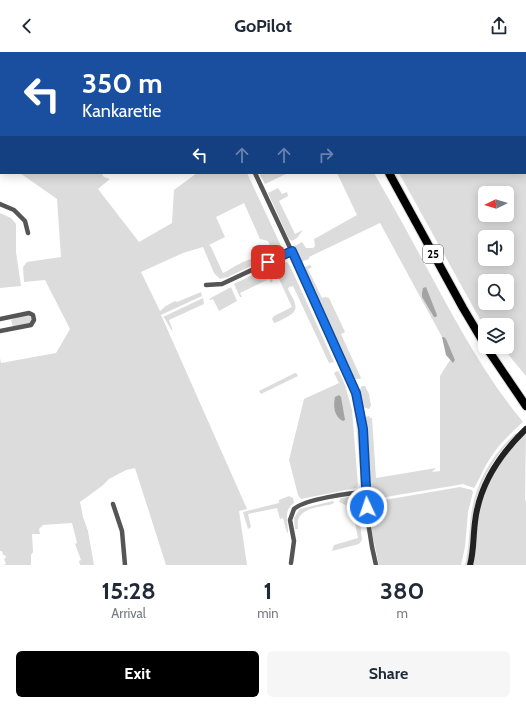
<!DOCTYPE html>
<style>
:root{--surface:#fff;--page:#f6f6f7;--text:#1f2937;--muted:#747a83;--accent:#000}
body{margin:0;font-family:Cabin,sans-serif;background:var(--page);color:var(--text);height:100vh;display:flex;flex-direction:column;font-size:15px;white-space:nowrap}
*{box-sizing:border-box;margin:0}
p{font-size:13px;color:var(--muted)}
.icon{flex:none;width:22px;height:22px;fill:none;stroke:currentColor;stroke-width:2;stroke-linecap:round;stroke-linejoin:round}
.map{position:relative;height:513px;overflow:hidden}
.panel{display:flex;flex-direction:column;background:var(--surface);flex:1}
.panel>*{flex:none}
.guide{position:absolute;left:0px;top:0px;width:526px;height:122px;box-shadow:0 2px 10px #0003;background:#1a4fa0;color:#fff;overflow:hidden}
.needle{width:26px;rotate:265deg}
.controls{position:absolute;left:478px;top:134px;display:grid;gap:8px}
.controls a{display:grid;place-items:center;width:36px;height:36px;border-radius:6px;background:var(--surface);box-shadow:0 2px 10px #0003;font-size:20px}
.pin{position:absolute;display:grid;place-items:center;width:34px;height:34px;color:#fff;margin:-17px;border-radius:8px;box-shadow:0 2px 6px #0006}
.me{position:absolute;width:44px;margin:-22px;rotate:357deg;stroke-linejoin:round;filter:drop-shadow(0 0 3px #0008)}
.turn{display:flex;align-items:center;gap:14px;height:84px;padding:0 16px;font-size:18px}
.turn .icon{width:52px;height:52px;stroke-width:2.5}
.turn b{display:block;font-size:28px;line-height:34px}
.lanes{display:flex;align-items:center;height:38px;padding:0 16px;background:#0003;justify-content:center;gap:20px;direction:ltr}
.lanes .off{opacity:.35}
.eta{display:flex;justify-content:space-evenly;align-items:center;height:68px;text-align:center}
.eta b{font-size:24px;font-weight:700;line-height:28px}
.cta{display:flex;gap:8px;margin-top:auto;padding:8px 16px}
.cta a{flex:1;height:46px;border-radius:6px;background:var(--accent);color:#fff;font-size:16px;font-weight:700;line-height:46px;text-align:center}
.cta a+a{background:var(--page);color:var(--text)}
header{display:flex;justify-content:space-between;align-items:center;height:52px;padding:0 16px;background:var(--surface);font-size:18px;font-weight:700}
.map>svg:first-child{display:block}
</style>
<header><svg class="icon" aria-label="back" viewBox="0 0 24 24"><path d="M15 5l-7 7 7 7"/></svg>GoPilot<svg class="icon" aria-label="share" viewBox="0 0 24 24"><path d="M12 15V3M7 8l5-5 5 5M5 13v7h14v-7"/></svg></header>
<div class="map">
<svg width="526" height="513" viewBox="0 0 526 513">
<rect width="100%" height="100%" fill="#fff"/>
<!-- green -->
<g fill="#dcdcdc" fill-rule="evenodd">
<path d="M324,0H526V49L525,1Z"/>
<path d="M0,3L1,4V108H0Z"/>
<path d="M525,84L526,89V324L502,295H507V273H485V274L482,271L399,121H525ZM485,141H507V163H485ZM485,185H507V207H485ZM485,229H507V251H485Z"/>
<path d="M20,121H101L104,125L110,127L98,137L139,190L172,171L174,138L197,121H247L282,196L281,200L271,205L267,201L272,198L268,189L260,187L244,151L216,165L225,185L209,193L211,195L223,221C234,216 250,202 263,208L228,225L220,227L214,221L203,195L183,201L141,220L160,259L164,256V255L175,249L177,250L201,240L202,244L161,263L247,457L239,459L247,513H166L135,416L126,418L109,427L102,434L80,450L83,465L88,479L94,513H80L79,509L81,508L75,492L77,491L72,471L43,473L39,477L40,482H32L33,500L31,503V513H3L6,512L4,507L6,506L5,503H3L2,499H0V306L1,311L56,301L70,277L45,228L24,230L23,215L27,210L61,205L57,147Z"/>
<path d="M259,121H288L265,132Z"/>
<path d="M337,121H374C388,146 403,171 416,196C449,256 479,317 523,370C510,382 498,393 489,408C483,417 480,427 474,436L463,432L458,433L379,446L370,454L365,365L369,364L370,366H372L376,426L436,416L432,420L440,419V324L450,308L453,310L455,308L444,285H442L380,171L309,205V207L300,210L294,198L295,194L302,190L306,196H313L315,194L314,187L316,186L357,163Z"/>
<path d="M278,136L282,142L287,140L288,144L279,149L295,182L303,178L297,186L292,189L289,187L268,141Z"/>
<path d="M0,161L11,166L16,172V200L21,234L0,236Z"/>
<path d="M282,210H287L290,214L334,310L329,311L293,234L289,235L288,237C295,251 302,258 285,266C280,268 279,270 274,271L272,267L274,264L292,255L273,214Z"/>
<path d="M310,213L312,215L308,217L322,246L325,245L329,246L345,280L341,282L361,326L360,327H354L302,216Z"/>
<path d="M267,216L273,228L272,230L271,231L269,227L240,241L242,245H240L234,232Z"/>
<path d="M231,235L237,249L219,259L213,247L210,248L209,247Z"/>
<path d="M203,246L204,252L169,268L173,279C168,275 168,269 163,265Z"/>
<path d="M29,263L32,267L30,271L13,275L11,268L18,265Z"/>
<path d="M337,319L339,320L345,333L352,358L358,433L356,436L301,447L298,443L289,408L304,347L339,331L334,321Z"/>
<path d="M342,319C346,322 348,327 349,332C361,364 361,396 363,430L361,433L355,356L351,341Z"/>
<path d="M295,321H296L298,324L261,342L259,339Z"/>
<path d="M362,334H365L369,342L371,354L369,357L363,355L359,339Z"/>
<path d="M516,381L517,382C493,405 477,434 472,467C470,483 472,498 467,513H465C469,497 469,480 471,464C475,431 492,402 516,381Z"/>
<path d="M526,382L525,447L526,450V513H473C477,498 476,482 478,467C483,433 501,405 526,382Z"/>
<path d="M460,435L472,438L473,440L468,460L465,495L461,513H379L372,481L370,457L372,456L379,449Z"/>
<path d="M289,444L293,446L294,451C283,459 288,468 288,480L287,481L283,466L280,467L277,456L248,462L251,475L248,477L243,460L279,451V448Z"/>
<path d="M352,445L359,447L361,480L362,488L359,492L332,499L334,493L358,486L355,471L354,457L339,450L341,446Z"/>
<path d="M333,449L334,451L332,452C322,455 302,455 298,468C297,471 298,474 298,477H295L294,466L300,457Z"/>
</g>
<!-- water -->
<g fill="#a3a3a3">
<path d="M426,235L437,263L436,265H434L422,245V241L423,236Z"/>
<path d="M442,285H444L446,287L455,308L453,311L446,303Z"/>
<path d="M339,343L341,345L345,368L343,369C334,365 333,354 335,345Z"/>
</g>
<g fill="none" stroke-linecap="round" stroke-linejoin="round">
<!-- highway casing -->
<g stroke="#dbdbdb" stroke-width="10">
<g id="highway">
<path d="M311,0L312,1"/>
<path d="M389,121L463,256L485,293"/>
<path d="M486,295L526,354"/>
</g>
</g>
<!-- street -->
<g stroke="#555" stroke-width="4.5">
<path d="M51,0L52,1"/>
<path d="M172,0L173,1"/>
<path d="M138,1L139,0"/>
<path d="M525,58H526"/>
<path d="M255,121L344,311L356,341L362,364L368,470L372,495L376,513"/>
<path d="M0,152L14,158L25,169L28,181"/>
<path d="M206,233L222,232L292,199"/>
<path d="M0,267L29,261L33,263L34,268L31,273L0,279"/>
<path d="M113,452L122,479L125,513"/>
<path d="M291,511L294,489L290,468L294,457C305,447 350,441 366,440"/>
</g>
<!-- secondary -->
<path stroke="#222" stroke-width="6" d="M470,513C474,499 473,485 475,470C479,433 499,403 526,377"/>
<!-- highway -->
<use href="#highway" stroke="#000" stroke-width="8"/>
</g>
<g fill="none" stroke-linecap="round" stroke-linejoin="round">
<!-- route casing -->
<g stroke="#114b97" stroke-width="10">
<path id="route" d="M268,210L292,199L356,341L363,377L367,455"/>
</g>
<!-- route -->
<use href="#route" stroke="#1a73e8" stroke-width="7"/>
</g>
<g text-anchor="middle" stroke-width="4" stroke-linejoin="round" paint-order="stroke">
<!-- shield labels -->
<rect fill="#fff" stroke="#4c4c4c" stroke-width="1" x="423" y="193" width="20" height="18" rx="3"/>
<g font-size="11" font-weight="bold" fill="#000">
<text x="433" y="206">25</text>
</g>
</g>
</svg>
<div class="controls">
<a><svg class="needle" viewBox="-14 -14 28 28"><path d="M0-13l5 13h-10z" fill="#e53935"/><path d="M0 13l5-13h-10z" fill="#747a83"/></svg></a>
<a><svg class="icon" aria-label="sound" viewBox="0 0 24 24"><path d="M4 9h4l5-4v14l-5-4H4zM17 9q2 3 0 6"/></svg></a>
<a><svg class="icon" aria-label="search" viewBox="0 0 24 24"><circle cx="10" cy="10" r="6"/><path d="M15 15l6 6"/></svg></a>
<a><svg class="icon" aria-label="layers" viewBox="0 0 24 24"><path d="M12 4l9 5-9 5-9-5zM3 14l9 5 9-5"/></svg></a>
</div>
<div class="pin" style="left:268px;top:210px;background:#d93025"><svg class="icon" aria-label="arrive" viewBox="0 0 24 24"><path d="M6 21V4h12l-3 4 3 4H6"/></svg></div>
<svg class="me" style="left:367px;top:455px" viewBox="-20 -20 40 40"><circle r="17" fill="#1a73e8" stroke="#fff" stroke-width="3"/><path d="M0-11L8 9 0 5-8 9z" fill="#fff"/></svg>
<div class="guide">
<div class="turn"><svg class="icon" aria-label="left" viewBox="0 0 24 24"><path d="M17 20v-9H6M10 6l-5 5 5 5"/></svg><div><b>350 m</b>Kankaretie</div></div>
<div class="lanes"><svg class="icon" aria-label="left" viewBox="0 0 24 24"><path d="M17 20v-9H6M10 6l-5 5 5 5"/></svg><svg class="icon off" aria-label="ahead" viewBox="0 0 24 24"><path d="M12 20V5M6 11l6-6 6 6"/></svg><svg class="icon off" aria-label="ahead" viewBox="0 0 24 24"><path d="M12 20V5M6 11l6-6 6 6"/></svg><svg class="icon off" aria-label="right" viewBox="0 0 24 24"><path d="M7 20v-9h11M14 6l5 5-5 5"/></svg></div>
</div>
</div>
<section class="panel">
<div class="eta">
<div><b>15:28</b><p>Arrival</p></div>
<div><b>1</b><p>min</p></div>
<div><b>380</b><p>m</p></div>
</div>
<div class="cta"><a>Exit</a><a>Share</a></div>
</section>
